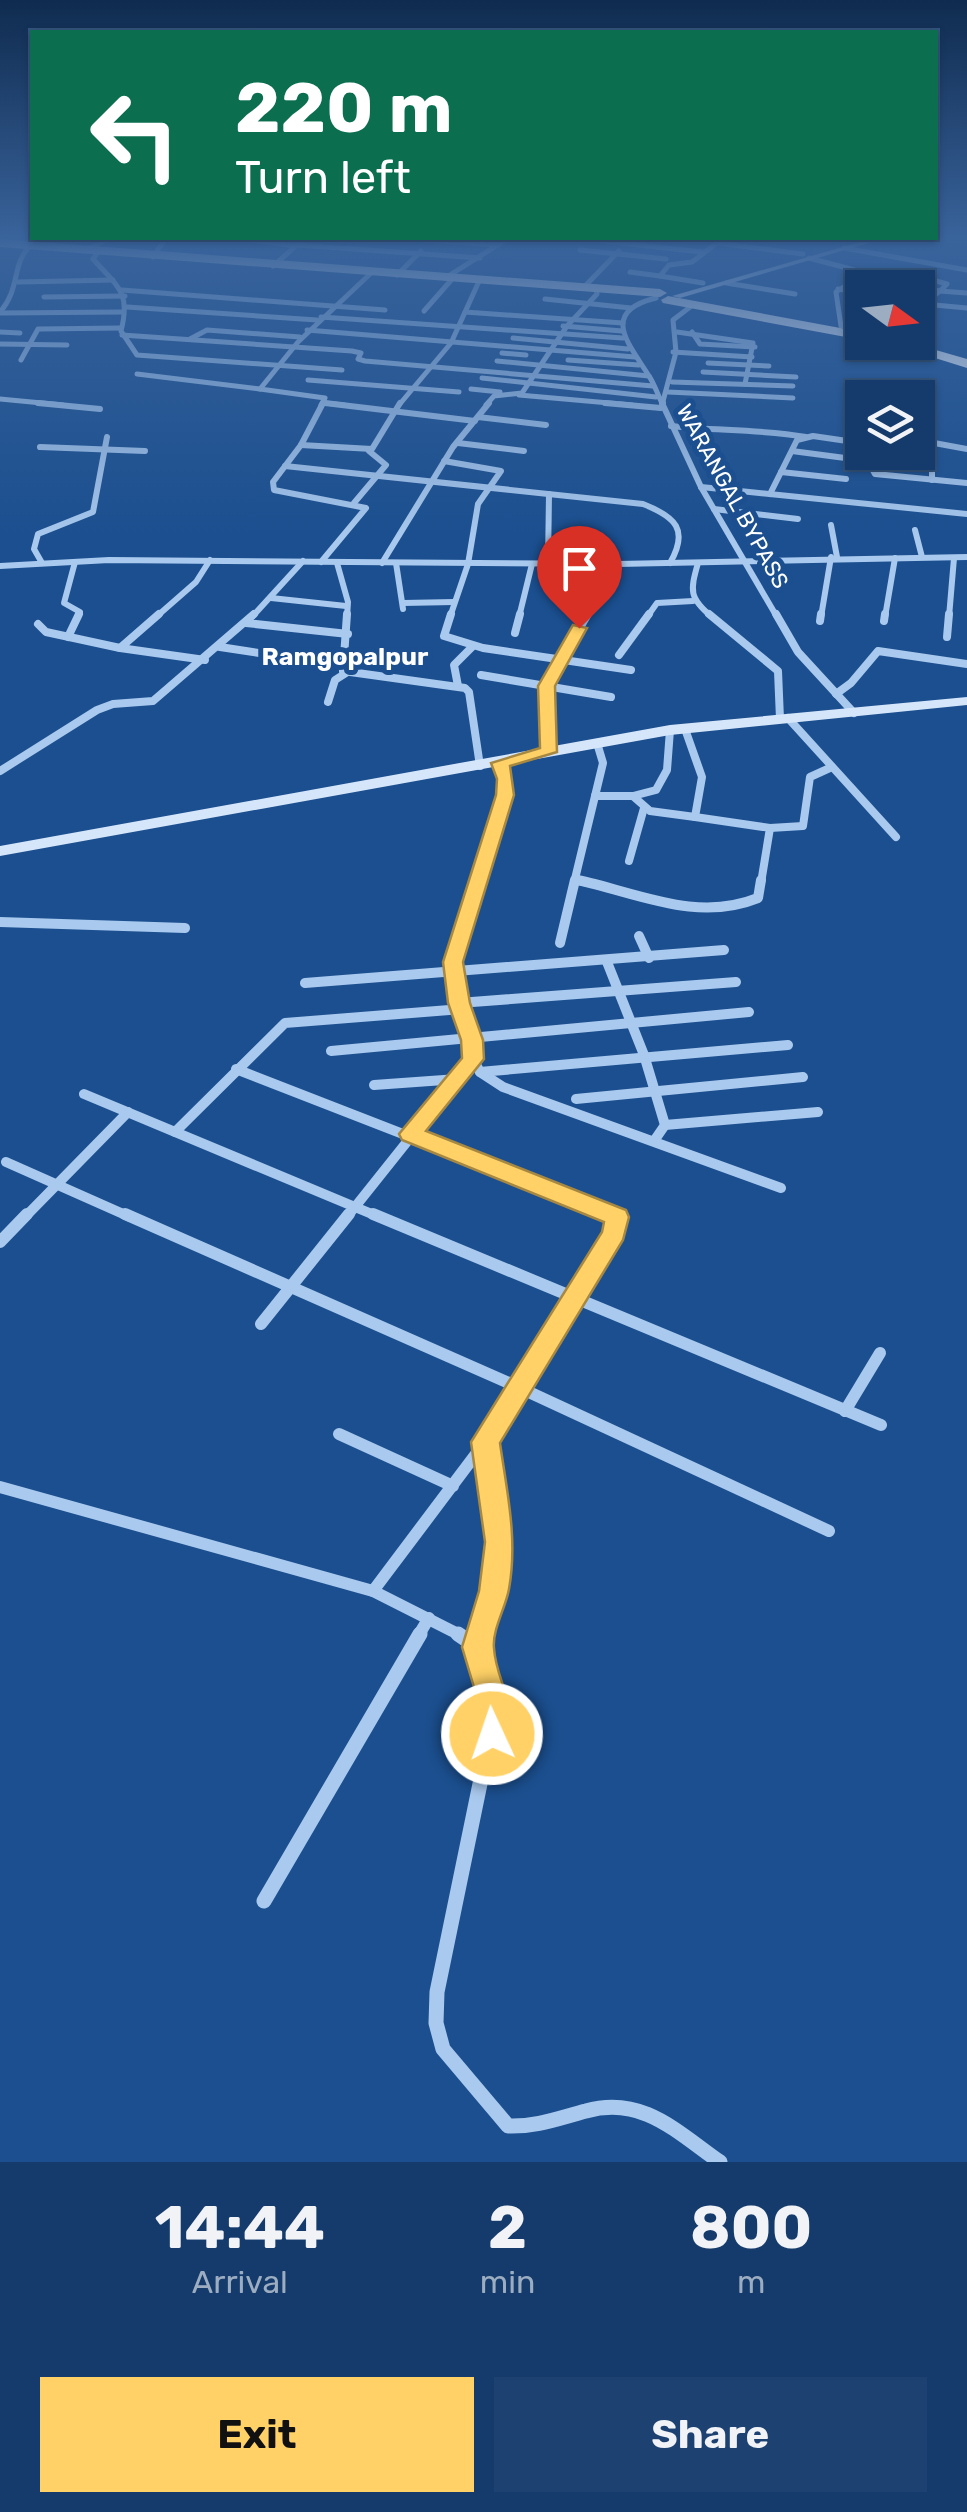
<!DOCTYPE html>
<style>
:root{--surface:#143b6b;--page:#1d4271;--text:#f1f3f6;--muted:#9dadc1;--line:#33557e;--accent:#ffd166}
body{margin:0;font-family:Rubik,sans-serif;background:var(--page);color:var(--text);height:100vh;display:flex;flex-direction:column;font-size:38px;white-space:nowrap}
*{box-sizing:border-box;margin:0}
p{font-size:32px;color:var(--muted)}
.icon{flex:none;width:55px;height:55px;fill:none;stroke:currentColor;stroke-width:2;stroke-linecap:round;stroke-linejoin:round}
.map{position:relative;height:2162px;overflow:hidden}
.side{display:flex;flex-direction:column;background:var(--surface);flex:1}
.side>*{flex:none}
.hud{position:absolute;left:30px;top:30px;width:908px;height:210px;border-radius:0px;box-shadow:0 2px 8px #0004,0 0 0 2px var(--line);background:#0b6e4f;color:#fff;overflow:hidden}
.needle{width:65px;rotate:105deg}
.buttons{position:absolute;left:845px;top:270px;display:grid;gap:20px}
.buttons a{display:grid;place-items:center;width:90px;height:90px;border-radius:0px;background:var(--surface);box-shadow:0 2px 8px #0004,0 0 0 2px var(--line);font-size:50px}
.pin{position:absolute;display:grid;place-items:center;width:85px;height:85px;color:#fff;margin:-102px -42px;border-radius:50% 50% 50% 0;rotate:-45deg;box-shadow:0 0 10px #0007}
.pin .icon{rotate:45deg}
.me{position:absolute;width:110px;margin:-55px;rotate:357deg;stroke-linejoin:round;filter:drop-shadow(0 0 8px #0008)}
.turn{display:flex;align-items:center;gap:35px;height:210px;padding:0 40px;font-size:45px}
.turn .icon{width:130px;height:130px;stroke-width:2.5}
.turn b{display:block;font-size:70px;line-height:85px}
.eta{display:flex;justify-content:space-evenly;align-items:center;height:170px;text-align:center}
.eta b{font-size:60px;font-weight:700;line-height:70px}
.action{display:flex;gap:20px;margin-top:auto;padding:20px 40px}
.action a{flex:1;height:115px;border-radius:0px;background:var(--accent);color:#111;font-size:40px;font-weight:700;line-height:115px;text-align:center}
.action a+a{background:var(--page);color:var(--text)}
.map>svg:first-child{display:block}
</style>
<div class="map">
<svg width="967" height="2162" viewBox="0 0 967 2162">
<rect width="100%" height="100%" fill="#1b4f8f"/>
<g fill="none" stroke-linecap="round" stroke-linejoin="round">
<!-- minor-far5 -->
<g stroke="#a9c9ee" stroke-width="5">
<path d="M234,238L296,246"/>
<path d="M387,238L498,245"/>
<path d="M602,241L702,252"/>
<path d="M297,245L480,258"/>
<path d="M844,248L967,270"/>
<path d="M580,250L666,259"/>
<path d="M83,251L111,238"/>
<path d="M98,252L93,259C118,287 131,292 121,331L137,355L342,370"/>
<path d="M153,257L166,238"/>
<path d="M809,258L862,272"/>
<path d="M273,266L305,238"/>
<path d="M630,272L660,276"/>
<path d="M873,272H904L947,284L940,291L860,276Z"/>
<path d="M397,275L421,251"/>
<path d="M445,278L509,238"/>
<path d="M18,282L113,280"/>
<path d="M703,283L660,276L669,265L692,262L717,243L803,254"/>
<path d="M726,283L795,294"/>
<path d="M585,286L619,251"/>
<path d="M838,289L862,293"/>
<path d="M122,290L385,310"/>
<path d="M44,297L125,296"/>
<path d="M656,298C598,312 630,345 649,376C655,385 658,396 663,405"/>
<path d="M545,299L631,308"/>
<path d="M924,304L967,308"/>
<path d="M127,307L317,320"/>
<path d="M918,308L940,291L967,293"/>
<path d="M424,311L453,278"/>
<path d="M0,312C21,288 11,265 30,246"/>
<path d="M465,312L623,323"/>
<path d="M0,313L123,312"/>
<path d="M321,317L623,338"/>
<path d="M563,326L622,331"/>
<path d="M841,326L836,292L860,276"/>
<path d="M307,330L635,357"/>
<path d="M0,332L20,333"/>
<path d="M677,332L753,343L745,384"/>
<path d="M692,332L700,344L755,347"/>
<path d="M122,335L352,351L361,353L358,359L365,361L653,386"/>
<path d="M513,338L628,349"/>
<path d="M190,339L207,330L300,337"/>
<path d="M0,344L67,345"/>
<path d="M673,352L752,357"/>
<path d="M502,353L526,355"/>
<path d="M21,360L38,329L120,328"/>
<path d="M568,360L639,365"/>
<path d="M497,361L649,376"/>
<path d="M708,363L769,366"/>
<path d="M703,372L796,377"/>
<path d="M137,374L260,389"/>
<path d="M482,378L656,397"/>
<path d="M308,380L459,392"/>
<path d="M672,382L793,386"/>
<path d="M471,389L500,392"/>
<path d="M668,392L793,398"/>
<path d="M519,395L632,405"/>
<path d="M0,399L63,405"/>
<path d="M325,403L344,405"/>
<path d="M321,405L325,398L260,389L298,342L370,274"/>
<path d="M399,405L451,343L480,279"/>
<path d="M486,405L494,396L522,393L567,326L597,294L596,287"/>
<path d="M662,405L676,352L673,320L694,304"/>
</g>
<!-- minor-far4 -->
<g stroke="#a9c9ee" stroke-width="6">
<path d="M38,403L100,409"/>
<path d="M325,403L475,421"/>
<path d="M605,403L661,408L663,403"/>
<path d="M662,403L701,487L777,617"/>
<path d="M478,417L546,425"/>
<path d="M671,426C717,431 760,429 806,437"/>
<path d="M918,440L967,449"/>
<path d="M458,443L524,451"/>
<path d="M301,445L372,449L400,403"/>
<path d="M40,447L145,451"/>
<path d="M792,451L868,461L875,474L967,483"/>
<path d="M932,456V480"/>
<path d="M444,461L501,471L478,504L468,564L450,617"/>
<path d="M285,466L643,504C676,517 689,530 670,563"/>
<path d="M781,472L846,479"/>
<path d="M701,487L967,514"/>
<path d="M770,494L797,440L813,436L854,442L862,434"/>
<path d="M354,503L386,465L369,451"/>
<path d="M714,509L798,519"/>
<path d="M831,525L837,557"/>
<path d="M915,530L922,557"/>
<path d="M75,562L64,603L80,612L78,617"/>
<path d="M321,562L366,508L274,490L273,482L301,445L323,403"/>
<path d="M42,563L34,549L38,534L93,512L107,437"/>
<path d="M337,563L348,602L347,617"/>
<path d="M382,563L453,447L489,403"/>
<path d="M396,563L403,609"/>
<path d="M698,563C690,591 689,598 712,617"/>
<path d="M548,564L549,494"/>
<path d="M0,566L109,560L618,564L967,557"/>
<path d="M271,598L346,606"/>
<path d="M403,603L454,602"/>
<path d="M156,617L196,582L210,560"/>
<path d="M252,617L303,561"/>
<path d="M519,617L532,564"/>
<path d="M587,617L618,564"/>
<path d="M647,617L657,603L693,601"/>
<path d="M821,617L831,557"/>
<path d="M885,617L895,558"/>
<path d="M949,617L954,558"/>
</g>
<!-- minor-far3 -->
<g stroke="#a9c9ee" stroke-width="8">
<path d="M159,614L120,648L205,660"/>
<path d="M347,614L343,671L465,688L469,692L480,766"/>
<path d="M451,614L444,636L483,648L631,670"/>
<path d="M709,614L778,671L780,719"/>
<path d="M776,614L798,652L854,713"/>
<path d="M820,621L821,614"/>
<path d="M884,621L885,614"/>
<path d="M246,623L348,634"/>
<path d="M38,624L46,632L120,648"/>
<path d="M515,633L520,614"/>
<path d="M68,637L79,614"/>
<path d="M947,637L949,614"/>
<path d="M220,647L344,666"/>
<path d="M619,655L649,614"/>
<path d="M481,675L611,697"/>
<path d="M458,686L454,665L473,646"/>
<path d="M836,694L851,683L878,651L967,664"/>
<path d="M328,702L335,680L346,673"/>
<path d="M788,718L896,837"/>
<path d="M685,729L702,777L695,817L770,828L761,883"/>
<path d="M549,751L546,686L588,614"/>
<path d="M0,771L97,710L113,704L153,701L254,614"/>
<path d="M595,796H633L656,790L667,770L670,730"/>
<path d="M634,797L650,811L695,817"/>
<path d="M770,828L803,826L810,777L832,767"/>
<path d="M629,861L644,808"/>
<path d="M575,880L588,883"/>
<path d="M479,883C490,846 514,800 500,763"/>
<path d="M574,883L603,763L597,743"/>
</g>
<!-- minor-far2 -->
<g stroke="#a9c9ee" stroke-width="10">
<path d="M480,880L452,974L472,1040L473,1059L480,1072L503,1087L781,1188"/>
<path d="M577,880C636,892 696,923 758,898L761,880"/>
<path d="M0,922L185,928"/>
<path d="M639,936L649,958"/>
<path d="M560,943L575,880"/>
<path d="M607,962L644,1055L665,1125L654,1141"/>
<path d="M305,983L724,950"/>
<path d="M459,1003L736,982"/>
<path d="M331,1051L749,1012"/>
<path d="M236,1069L616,1217"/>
<path d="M480,1072L788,1045"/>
<path d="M374,1085L458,1079"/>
<path d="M84,1094L379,1217"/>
<path d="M576,1099L803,1077"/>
<path d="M665,1125L818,1112"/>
<path d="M175,1132L285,1023L462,1009"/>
<path d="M6,1162L130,1217"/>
<path d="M25,1217L128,1112"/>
<path d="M347,1217L473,1059"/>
</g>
<!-- minor-far1 -->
<g stroke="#a9c9ee" stroke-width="12">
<path d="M125,1214L518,1387L829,1531"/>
<path d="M373,1214L881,1425"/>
<path d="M0,1242L27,1214"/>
<path d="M261,1324L349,1214"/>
<path d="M845,1411L880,1353"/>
<path d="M339,1434L453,1486"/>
<path d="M0,1487L373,1591"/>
<path d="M418,1636L429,1618"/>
<path d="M462,1636L373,1591L485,1442"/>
<path d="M480,1636L494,1591L500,1542L485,1442L615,1233L617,1217L610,1214"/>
</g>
<!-- minor -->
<g stroke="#a9c9ee" stroke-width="15">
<path d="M458,1634L477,1647"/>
<path d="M481,1634C473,1659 492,1689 494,1716L437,1992L436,2023L443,2049L508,2126C536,2127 559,2118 586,2111C642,2095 677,2132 720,2162"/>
<path d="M264,1901L420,1634"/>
</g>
<!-- secondary -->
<g fill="#d6e6fa" fill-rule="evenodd">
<path d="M874,238H886L680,298L672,296Z"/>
<path d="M967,697V705L670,735L0,856V846L670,725Z"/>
</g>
<!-- trunk -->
<g fill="#f8faff" fill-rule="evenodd">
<path d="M0,239L660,289L667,293L660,297L0,247Z"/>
<path d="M668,296L862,332V340L663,303L661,300Z"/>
<path d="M884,342H908L967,359V368Z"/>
</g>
</g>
<!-- sky -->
<linearGradient id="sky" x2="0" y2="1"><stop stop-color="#0f2b4f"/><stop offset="0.44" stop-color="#39639b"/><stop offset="1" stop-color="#39639b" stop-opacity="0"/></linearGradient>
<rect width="967" height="538" fill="url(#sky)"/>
<!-- route -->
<path fill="#ffd166" stroke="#a68842" stroke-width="2.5" d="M573,625L587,628L555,686L557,752L510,766L514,795L463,962L470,1003L483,1040L484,1059L426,1131L626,1210L629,1217L623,1240L500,1443C507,1492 518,1539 509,1589C506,1607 492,1630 494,1648C496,1684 521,1704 503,1745L492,1750L480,1745L475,1734L476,1694L462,1647L479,1591L485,1542L471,1442L602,1232L604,1222L402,1140L399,1134L462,1058L461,1040L448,1003L443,962L496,795L497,779L491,763L540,748L538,686Z"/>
<g text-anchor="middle" stroke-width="10" stroke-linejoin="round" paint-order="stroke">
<!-- far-street labels -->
<g font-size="22" fill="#fff" stroke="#1b4f8f">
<text transform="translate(733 496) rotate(61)" y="8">WARANGAL BYPASS</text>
</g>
<!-- far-neighbourhood labels -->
<g font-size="25" font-weight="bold" fill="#fff" stroke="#1b4f8f">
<text x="345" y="665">Ramgopalpur</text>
</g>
</g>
</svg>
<div class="buttons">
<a><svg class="needle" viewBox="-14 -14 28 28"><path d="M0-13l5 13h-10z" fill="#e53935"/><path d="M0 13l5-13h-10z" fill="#9dadc1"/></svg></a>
<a><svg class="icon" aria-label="layers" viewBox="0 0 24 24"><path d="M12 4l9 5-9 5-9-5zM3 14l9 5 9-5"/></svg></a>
</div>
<div class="pin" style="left:579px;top:628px;background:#d93025"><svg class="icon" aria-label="arrive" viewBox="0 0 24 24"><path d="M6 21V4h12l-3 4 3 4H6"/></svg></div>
<svg class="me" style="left:492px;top:1734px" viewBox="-20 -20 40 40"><circle r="17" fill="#ffd166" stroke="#fff" stroke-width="3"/><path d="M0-11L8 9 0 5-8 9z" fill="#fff"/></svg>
<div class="hud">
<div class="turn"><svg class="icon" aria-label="left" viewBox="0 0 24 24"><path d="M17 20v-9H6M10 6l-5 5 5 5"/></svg><div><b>220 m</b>Turn left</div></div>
</div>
</div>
<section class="side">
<div class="eta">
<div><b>14:44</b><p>Arrival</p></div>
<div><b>2</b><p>min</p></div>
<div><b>800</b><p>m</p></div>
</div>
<div class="action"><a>Exit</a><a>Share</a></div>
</section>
